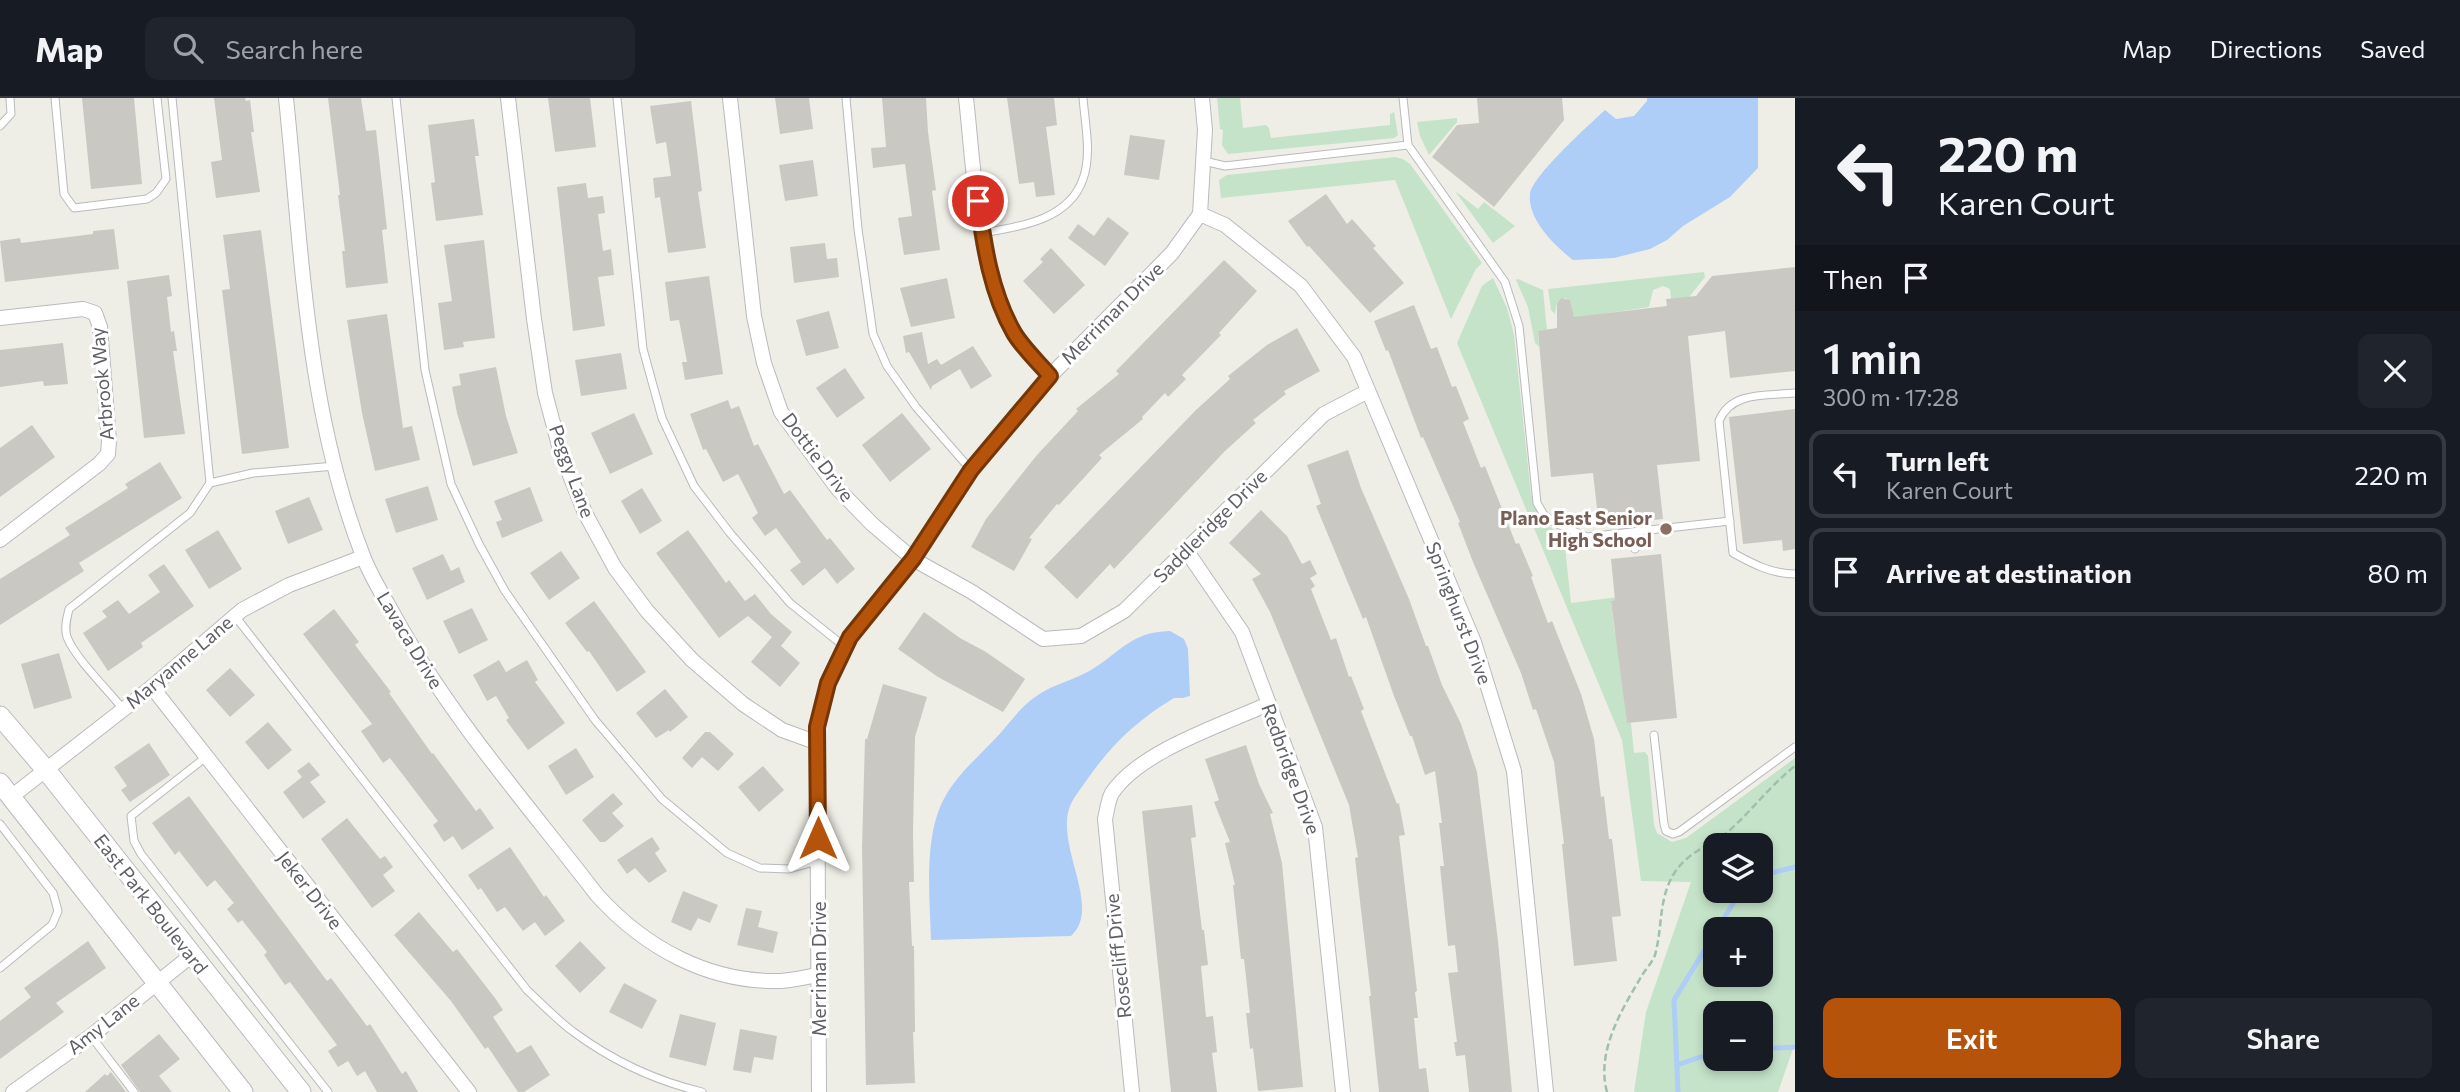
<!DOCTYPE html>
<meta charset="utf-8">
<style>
:root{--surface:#171b24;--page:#20242c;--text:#f1f3f6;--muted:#9ea1a6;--line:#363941;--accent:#b45309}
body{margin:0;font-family:Commissioner,sans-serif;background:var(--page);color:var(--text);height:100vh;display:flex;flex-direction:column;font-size:26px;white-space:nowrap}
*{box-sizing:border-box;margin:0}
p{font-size:23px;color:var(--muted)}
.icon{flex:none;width:38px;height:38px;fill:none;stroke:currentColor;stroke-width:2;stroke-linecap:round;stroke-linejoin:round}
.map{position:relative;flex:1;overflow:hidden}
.drawer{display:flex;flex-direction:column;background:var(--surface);width:665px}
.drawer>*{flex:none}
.top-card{background:#171b24;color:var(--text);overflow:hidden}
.tools{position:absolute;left:1703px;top:735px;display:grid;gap:14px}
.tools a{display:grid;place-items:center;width:70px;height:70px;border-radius:14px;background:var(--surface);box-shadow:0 4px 10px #0003;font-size:35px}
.pin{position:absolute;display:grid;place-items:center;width:60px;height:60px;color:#fff;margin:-30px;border:4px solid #fff;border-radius:50%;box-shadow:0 2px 7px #0007}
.me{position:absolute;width:77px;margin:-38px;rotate:0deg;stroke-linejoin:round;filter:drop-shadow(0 0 5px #0008)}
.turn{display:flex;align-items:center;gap:24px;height:147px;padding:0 28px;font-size:32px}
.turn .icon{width:91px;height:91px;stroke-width:2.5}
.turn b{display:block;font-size:49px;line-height:60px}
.then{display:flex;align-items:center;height:66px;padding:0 28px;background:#0003;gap:14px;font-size:26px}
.round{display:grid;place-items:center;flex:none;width:74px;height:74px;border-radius:14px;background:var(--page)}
.overview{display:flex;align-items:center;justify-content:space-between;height:119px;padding:0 28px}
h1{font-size:42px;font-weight:600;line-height:52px}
.primary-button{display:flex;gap:14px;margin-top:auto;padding:14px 28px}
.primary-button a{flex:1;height:80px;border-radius:14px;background:var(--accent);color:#fff;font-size:28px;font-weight:600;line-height:80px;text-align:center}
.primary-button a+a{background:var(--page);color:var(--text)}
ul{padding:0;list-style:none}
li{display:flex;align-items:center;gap:21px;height:88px;margin:0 14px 10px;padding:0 14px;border:4px solid var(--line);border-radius:14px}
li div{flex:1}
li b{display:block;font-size:26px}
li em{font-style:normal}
header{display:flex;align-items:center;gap:42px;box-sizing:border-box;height:98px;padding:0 35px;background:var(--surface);border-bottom:2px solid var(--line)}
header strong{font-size:33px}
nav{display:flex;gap:38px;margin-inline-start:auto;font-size:24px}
.search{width:490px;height:63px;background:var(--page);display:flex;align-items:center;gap:18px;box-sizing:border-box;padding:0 24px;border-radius:14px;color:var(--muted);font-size:26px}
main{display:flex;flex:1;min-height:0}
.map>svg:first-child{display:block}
</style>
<header>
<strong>Map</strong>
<div class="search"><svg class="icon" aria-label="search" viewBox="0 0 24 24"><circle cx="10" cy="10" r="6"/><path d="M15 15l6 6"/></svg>Search here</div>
<nav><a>Map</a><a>Directions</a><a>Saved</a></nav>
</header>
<main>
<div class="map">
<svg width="1795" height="994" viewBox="0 0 1795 994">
<rect width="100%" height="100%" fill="#eeeee6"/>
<!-- green -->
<g fill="#c5e3c9" fill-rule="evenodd">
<path d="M1217,0H1240L1243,30L1266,27L1269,30L1271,40L1390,27V16L1394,14L1398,37L1394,40L1228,56L1222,47L1223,32L1220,31Z"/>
<path d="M1457,20V24L1429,57L1420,38L1417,24Z"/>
<path d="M1395,59L1403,61L1410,66L1482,165L1476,171L1451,221L1395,82L1221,100L1219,82L1227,77Z"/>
<path d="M1455,93L1478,111L1484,104L1515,128L1493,145Z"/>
<path d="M1704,174L1705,179L1689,199L1671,201L1670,191L1663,188L1653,192L1649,209L1574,220L1570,203L1565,200L1557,204L1555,216L1551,212L1548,191Z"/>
<path d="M1493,180L1507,210L1514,237L1531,397L1544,423L1559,437L1574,446V449L1565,450L1571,505L1634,497L1611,503L1615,536L1637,535L1617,542L1621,578H1627L1623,589L1627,625H1631L1634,655L1645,654L1648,658L1654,727L1657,735L1672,744L1686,740L1795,660V945L1778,994H1634L1646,914L1691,784L1641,783L1622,642L1457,245L1482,188ZM1715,747H1760V793H1715ZM1715,831H1760V877H1715ZM1715,915H1760V961H1715Z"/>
<path d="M1518,181L1543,192L1547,232L1538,233L1539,249L1535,245L1528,209L1516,182Z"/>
</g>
<!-- water -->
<g fill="#aecdf7">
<path d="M1647,0H1758V70L1730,99L1683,128L1667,142L1650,151L1614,160L1573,162C1555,148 1527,121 1530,96C1532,78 1590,26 1605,12L1616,21L1634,18L1647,3Z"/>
<path d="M1170,533L1184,541L1188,551L1190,598L1183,600H1174C1136,623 1111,647 1086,683C1080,692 1072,701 1069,711C1057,751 1102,810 1071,838L931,842C930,800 923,737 945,699C957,677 976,661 993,643C1008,628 1020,608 1038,597C1054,586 1074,582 1091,572C1122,553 1131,534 1170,533Z"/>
</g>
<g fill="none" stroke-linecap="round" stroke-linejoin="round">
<!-- stream -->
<g stroke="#aecdf7" stroke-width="5">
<path d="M1760,778L1795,769"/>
<path d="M1717,831L1741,793"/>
<path d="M1760,951L1795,949"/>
<path d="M1677,967L1715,954"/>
<path d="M1678,994L1674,902L1715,835"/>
</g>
</g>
<!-- building -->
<g fill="#cac8c2">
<path d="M82,0H134L142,86L91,91Z"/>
<path d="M214,0H245L246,3L250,2L254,34H251L260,94L216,100L211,64L222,62Z"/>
<path d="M328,0H361L366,33L376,32L387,131L382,132L388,185L346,190L342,153H345L338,97H340Z"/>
<path d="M548,0H590L596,49L555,54Z"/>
<path d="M775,0H809L813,31L780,36Z"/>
<path d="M882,0H926L928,34L936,92L932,93L940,152L904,157L898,120L912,118L905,66L873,70L871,50L886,49Z"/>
<path d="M1007,0H1054L1057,27L1046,29L1055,97L1036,99L1034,84L1019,86Z"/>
<path d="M1477,0H1562L1564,22L1494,109L1432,59L1457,27L1479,25Z"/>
<path d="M691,3L702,93L698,94L706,150L668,155L660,99L655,100L653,80L671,78L666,44L656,46L650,8Z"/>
<path d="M474,21L479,58H475L483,117L436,123L431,85L435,84L428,27Z"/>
<path d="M1130,37L1165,42L1159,82L1124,77Z"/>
<path d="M813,62L818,98L785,103L779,67Z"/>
<path d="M586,85L588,100L603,98L605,115L598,116L603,153L611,151L614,177L598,179L605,228L573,233L557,89Z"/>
<path d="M1326,96L1347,126L1352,121L1376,148L1373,150L1404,185L1370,215L1309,148L1307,149L1288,123Z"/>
<path d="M1108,119L1129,135L1105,168L1068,140L1078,126L1094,138Z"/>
<path d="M114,131L119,171L5,184L0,143L20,140L21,145L93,136V133Z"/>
<path d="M261,132L289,350L242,356L222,192L230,191L223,137Z"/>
<path d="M484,142L495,240L463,244L464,249L444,252L438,205L452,203L444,147Z"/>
<path d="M825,145L827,161L837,160L839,179L794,185L790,149Z"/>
<path d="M1051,150L1085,187L1054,216L1023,183L1043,164L1040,161Z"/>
<path d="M1224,162L1257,193L1219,235L1221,237L1182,277L1186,281L1168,299L1165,295L1142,319L1143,321L1099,357L1102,360L1059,407L1057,406L1029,440L1032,441L1014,473L971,449L986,421L1037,357L1078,313L1076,311L1119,276L1116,273Z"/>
<path d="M1795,169V273L1730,280L1725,233L1688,238L1700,363L1657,367L1663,421L1599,428L1593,375L1551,379L1538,233L1557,230V205L1561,200L1570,202L1574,219L1667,208L1666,201L1696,198L1712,178Z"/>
<path d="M169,177L172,198L167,199L171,234L174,233L177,253H173L185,336L144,340L127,183Z"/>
<path d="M709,178L723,276L685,282L682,264H687L679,222L670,223L665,184Z"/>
<path d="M947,180L955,220L911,229L900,190Z"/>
<path d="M1414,207L1431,251L1437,249L1452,289L1456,288L1469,321L1463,324L1481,370L1485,368L1516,446L1519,445L1533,478L1531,479L1548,525L1552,523L1581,596L1594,641L1601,699L1604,698L1609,741H1612L1621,818L1612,819L1617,863L1574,868L1562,746H1564L1554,664L1536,611L1533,612L1521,575L1473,464L1458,425L1460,424L1423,339L1421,340L1388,252L1386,253L1374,223Z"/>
<path d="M829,213L839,250L806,258L796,222Z"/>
<path d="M387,216L403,330L412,328L420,362L375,373L362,315L347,222Z"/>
<path d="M1297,230L1320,273L1284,293L1286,296L1253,322L1256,325L1225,353L1114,471L1110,466L1077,501L1044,469L1196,312L1230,281L1228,278L1267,247Z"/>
<path d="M922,234L928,266L937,261L941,267L973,248L992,278L971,291L960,271L932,288L931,292L909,254L906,255L903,238Z"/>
<path d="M63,245L68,286L44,288L43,283L0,289V252Z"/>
<path d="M621,255L627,291L581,298L575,262Z"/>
<path d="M496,269L506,318L518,355L473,368L457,315L452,289L461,287L459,276Z"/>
<path d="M845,270L865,300L837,320L816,290Z"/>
<path d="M728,302L731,311L739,308L754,348L758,346L784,396L790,392L827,442L830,440L855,471L837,486L825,470L803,488L790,472L801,464L776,430L765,438L752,420L758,415L738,376L723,384L706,351L703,352L690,316Z"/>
<path d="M1795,311V451L1783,453L1782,442L1743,446L1729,319Z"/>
<path d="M634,315L653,356L610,376L591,335Z"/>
<path d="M902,315L931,351L890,384L862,347Z"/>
<path d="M32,327L55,359L0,399V350Z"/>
<path d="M1348,352L1361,390L1409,501L1426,548H1428L1442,587L1461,626L1477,674L1498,843L1512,994H1469L1465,957L1456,958L1454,944H1457L1448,875L1458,874L1455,847L1448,848L1440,768H1444L1439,725H1442L1435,673L1425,677L1412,638H1410L1394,598L1366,519L1363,521L1316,408L1321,406L1307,367Z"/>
<path d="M160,364L182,400L79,465L84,473L0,527V481L70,437L65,430L128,390L125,386Z"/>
<path d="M428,388L438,422L396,435L385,401Z"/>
<path d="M530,389L543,423L502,440L496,424L502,422L494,403Z"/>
<path d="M642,390L662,423L640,436L621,403Z"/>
<path d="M309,399L323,432L288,446L275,413Z"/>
<path d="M1261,412L1287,438L1302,466L1310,462L1317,476L1310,480L1315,488L1311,491L1331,542L1336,540L1349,579L1351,578L1364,611L1361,613L1397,706L1399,705L1405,737L1399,738L1417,893L1415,894L1418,920H1414L1419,971L1426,970L1429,994H1379L1369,898H1371L1355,760L1358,759L1349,707L1270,514L1252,481L1261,476L1229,445Z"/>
<path d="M218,432L242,471L209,491L185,452Z"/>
<path d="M688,432L726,485L729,482L745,503L755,496L771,516L792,534L781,548L800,565L780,589L751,564L772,539L748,518L719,540L656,455Z"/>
<path d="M561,453L580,480L549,502L530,475Z"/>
<path d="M443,456L451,473L459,469L465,484L427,502L412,470Z"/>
<path d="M1661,456L1677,620L1627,625L1611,503L1615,502L1611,461Z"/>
<path d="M164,466L194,508L141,545L143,549L108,573L83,535L107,519L102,513L118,502L129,516L160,494L148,477Z"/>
<path d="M594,503L646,574L617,594L589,553L587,554L565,525Z"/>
<path d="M472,510L488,542L459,556L443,523Z"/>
<path d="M334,511L359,544L355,547L391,594L389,595L432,656L433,655L476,713L480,710L494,730L462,752L453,738L444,744L433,727L438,723L390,660L383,665L361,633L372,626L303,536Z"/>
<path d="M924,514L960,540L986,554L1025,581L1003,614L938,579L898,551Z"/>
<path d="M59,555L72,600L34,611L21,566Z"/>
<path d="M499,562L506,574L527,562L538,582L535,584L565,625L528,652L506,622L509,620L496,598L487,603L473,577Z"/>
<path d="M230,570L255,597L230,619L206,592Z"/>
<path d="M883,586L927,599L915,639L913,735L914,784H909L912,848H914L915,934H913L915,985L866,987L862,749L865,641H867Z"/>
<path d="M665,591L688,619L670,634L669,632L656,640L636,615Z"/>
<path d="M268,624L292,652L268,672L245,644Z"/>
<path d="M705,634H710L734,656L718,673L702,659L692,670L682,660Z"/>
<path d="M149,645L170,677L130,704L121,692L127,688L114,669Z"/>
<path d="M1246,647L1259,686L1273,715L1270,716L1282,765L1303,989L1258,993L1253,950L1250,951L1246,915H1250L1244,861H1241L1233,787H1235L1225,745L1230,744L1214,704L1219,702L1205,661Z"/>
<path d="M576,650L594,679L566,697L548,668Z"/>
<path d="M309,664L320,677L310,684L326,704L303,721L283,694L302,679L297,673Z"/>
<path d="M763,668L784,692L759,714L738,689Z"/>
<path d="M613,695L623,706L612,715L624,728L605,744H600L582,722Z"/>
<path d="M189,698L327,883L331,880L367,928L370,926L402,976L406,973L418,994H377L365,973L357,978L348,963L338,969L328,953L337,947L290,884L285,887L264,857L267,854L242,822L238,825L227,811L234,805L215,782L207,789L179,753L175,757L152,725Z"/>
<path d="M1192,707L1196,739L1191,740L1202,832H1204L1208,867L1201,868L1206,919L1213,918L1217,954L1212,955L1217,994H1171L1142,713Z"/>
<path d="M347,720L380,761L385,758L393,769L383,777L395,793L372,810L321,741Z"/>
<path d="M652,739L660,751L655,755L667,773L649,785L635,770L627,776L617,762Z"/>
<path d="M510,749L544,799L546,797L565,823L545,838L535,824L523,833L505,809L497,814L481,790L478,792L468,777Z"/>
<path d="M683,793L718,807L710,825L698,820L691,833L671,824Z"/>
<path d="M746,810L762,813L758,829L778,834L773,855L737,847Z"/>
<path d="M419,814L453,854L457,851L495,900L503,912L493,919L517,955L531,947L550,977L524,994H518L488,949L485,951L451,903L394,837Z"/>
<path d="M88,843L106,870L56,905L64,914L0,961V923L31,899L24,890Z"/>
<path d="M580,843L606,870L580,895L555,868Z"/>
<path d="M624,885L657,902L642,931L609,914Z"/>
<path d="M680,916L716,925L706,968L669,959Z"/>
<path d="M740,931L777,938L773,962L754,959L751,975L733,972Z"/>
<path d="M159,936L180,961L159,978L172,994H140L121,967Z"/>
<path d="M111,974L126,994H85L105,976L107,978Z"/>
</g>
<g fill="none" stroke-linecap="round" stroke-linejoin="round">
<!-- service casing -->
<g stroke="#b8babe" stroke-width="9">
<g id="service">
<path d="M55,0L64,96L74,110L147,101L156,95L166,81L157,0"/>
<path d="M172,0L210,385L253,375L335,368"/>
<path d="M396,0L425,272L451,386L479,446L505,493L595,622L662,701L727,755L760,770L789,771L817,763"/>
<path d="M617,0L643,251L662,320L694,388L730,435L790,505L845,549"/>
<path d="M846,0L858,131L873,236L887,268L916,309L971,372"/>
<path d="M1403,0L1408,47L1505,184L1519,228L1537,405L1544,417L1555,425L1587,439L1730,423"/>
<path d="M0,28L11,16L10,0"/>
<path d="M1204,63L1225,68L1408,47"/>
<path d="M983,135C1019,129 1069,122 1083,81C1092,57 1085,25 1083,0"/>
<path d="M1795,295C1766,298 1731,293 1719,323L1733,455C1753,466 1772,476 1795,476"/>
<path d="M1634,434L1635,451"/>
<path d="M235,518L527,892C543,907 558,923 575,935C613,963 657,983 702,994"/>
<path d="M123,611C108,592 75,560 67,539C64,529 67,520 69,511L190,415L210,385"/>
<path d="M1654,637L1664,726L1666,733L1673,736L1679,734L1795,649"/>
<path d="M206,659L131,718L134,743L141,756L328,994"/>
<path d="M0,726L53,795L58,813L52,827L0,870"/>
<path d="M91,938L134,994"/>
</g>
</g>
<!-- minor casing -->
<g stroke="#b8babe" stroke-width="16">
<g id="minor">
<path d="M286,0C302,154 306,312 363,458C371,479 384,499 395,519C450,619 528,707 597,797C644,849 708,885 781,883C793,882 806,879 818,877"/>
<path d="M508,0L534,221L545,295L561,355L585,415L615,470L647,513L692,562L743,606L782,632L818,645"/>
<path d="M730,0L754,218L764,265L781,314L838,391L872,426L913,461L972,494L1043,541L1081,538L1124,513L1324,316L1368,293"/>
<path d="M966,0C974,70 977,176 1015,236C1024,251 1039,264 1050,278"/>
<path d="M1200,116L1225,127L1301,188L1354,259L1474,544L1514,673L1546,994"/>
<path d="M0,220L83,211L95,215L100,229L109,343L108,356L99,366L0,442"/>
<path d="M1186,452L1242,534L1315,729L1343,994"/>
<path d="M152,589L469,994"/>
<path d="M11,699L152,589L242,512L289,487L363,459"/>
<path d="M13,994L91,938L192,857"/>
<path d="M819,994L817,629L828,585L850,539L913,461L971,372L1050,278L1172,155L1200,116L1205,32L1202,0"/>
<path d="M1132,994L1105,721C1107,713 1108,702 1112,695C1140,653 1222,627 1268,606"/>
</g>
</g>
<!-- secondary casing -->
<g stroke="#b7b9be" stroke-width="21">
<g id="secondary">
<path d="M0,618L46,672L301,994"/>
<path d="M0,685L243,994"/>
</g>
</g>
<!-- path -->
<path stroke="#9ec1ac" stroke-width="2.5" stroke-dasharray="7 3.5" stroke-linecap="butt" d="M1607,994C1596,954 1621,913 1641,879C1645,872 1652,865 1655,857C1663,828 1658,800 1675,774C1690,752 1712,747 1730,732C1753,711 1771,687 1795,668"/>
<!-- service -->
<use href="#service" stroke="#fff" stroke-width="7"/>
<!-- minor -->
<use href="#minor" stroke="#fff" stroke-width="14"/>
<!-- secondary -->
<use href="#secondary" stroke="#fff" stroke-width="19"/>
</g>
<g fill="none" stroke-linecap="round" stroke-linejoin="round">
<!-- route casing -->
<g stroke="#753606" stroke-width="18">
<path id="route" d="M818,740L817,629L828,585L850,539L913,461L971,372L1050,278C1038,264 1023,250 1014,235C991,195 984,148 978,103"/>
</g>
<!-- route -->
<use href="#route" stroke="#b45309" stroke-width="12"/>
</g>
<!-- markers -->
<circle fill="#8d6e63" stroke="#fff" stroke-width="2.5" cx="1666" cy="431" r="7"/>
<g text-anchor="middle" stroke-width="6" stroke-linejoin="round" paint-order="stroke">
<!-- street labels -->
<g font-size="19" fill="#5e6065" stroke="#fff">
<text transform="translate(1112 215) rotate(-45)" y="7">Merriman Drive</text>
<text transform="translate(102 286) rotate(-95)" y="7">Arbrook Way</text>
<text transform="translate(818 359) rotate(53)" y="7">Dottie Drive</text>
<text transform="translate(572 373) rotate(70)" y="7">Peggy Lane</text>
<text transform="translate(1210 428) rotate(-45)" y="7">Saddleridge Drive</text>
<text transform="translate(1459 515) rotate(69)" y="7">Springhurst Drive</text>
<text transform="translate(410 542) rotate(59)" y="7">Lavaca Drive</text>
<text transform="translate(179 564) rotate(-40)" y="7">Maryanne Lane</text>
<text transform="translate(1291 671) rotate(70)" y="7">Redbridge Drive</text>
<text transform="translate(310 792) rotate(52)" y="7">Jeker Drive</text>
<text transform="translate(151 806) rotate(52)" y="7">East Park Boulevard</text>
<text transform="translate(1118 858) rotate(-96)" y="7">Rosecliff Drive</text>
<text transform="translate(819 871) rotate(-90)" y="7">Merriman Drive</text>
<text transform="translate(103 926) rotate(-38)" y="7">Amy Lane</text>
</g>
<!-- education labels -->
<g font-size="19" font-weight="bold" fill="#785e54" stroke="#fff" text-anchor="end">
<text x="1652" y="427">Plano East Senior<tspan x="1652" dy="22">High School</tspan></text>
</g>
</g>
</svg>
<div class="tools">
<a><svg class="icon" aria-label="layers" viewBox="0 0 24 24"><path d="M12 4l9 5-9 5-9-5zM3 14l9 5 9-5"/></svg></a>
<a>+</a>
<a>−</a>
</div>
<div class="pin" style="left:978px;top:103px;background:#d93025"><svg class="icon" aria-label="arrive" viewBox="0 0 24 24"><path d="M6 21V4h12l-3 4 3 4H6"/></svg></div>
<svg class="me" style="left:818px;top:740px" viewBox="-20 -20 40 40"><path d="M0-17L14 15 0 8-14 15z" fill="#b45309" stroke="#fff" stroke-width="4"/></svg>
</div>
<section class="drawer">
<div class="top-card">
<div class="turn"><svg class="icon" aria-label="left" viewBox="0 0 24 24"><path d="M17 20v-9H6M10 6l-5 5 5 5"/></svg><div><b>220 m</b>Karen Court</div></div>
<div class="then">Then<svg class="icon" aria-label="arrive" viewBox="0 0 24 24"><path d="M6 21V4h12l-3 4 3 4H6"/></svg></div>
</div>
<div class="overview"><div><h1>1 min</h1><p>300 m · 17:28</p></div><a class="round"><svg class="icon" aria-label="close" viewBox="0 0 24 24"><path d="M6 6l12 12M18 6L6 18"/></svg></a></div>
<ul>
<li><svg class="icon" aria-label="left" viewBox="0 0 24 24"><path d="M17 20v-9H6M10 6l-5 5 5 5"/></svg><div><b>Turn left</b><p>Karen Court</p></div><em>220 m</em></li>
<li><svg class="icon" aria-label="arrive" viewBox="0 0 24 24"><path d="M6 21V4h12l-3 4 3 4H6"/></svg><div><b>Arrive at destination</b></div><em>80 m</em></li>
</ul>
<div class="primary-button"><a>Exit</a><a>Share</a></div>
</section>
</main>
